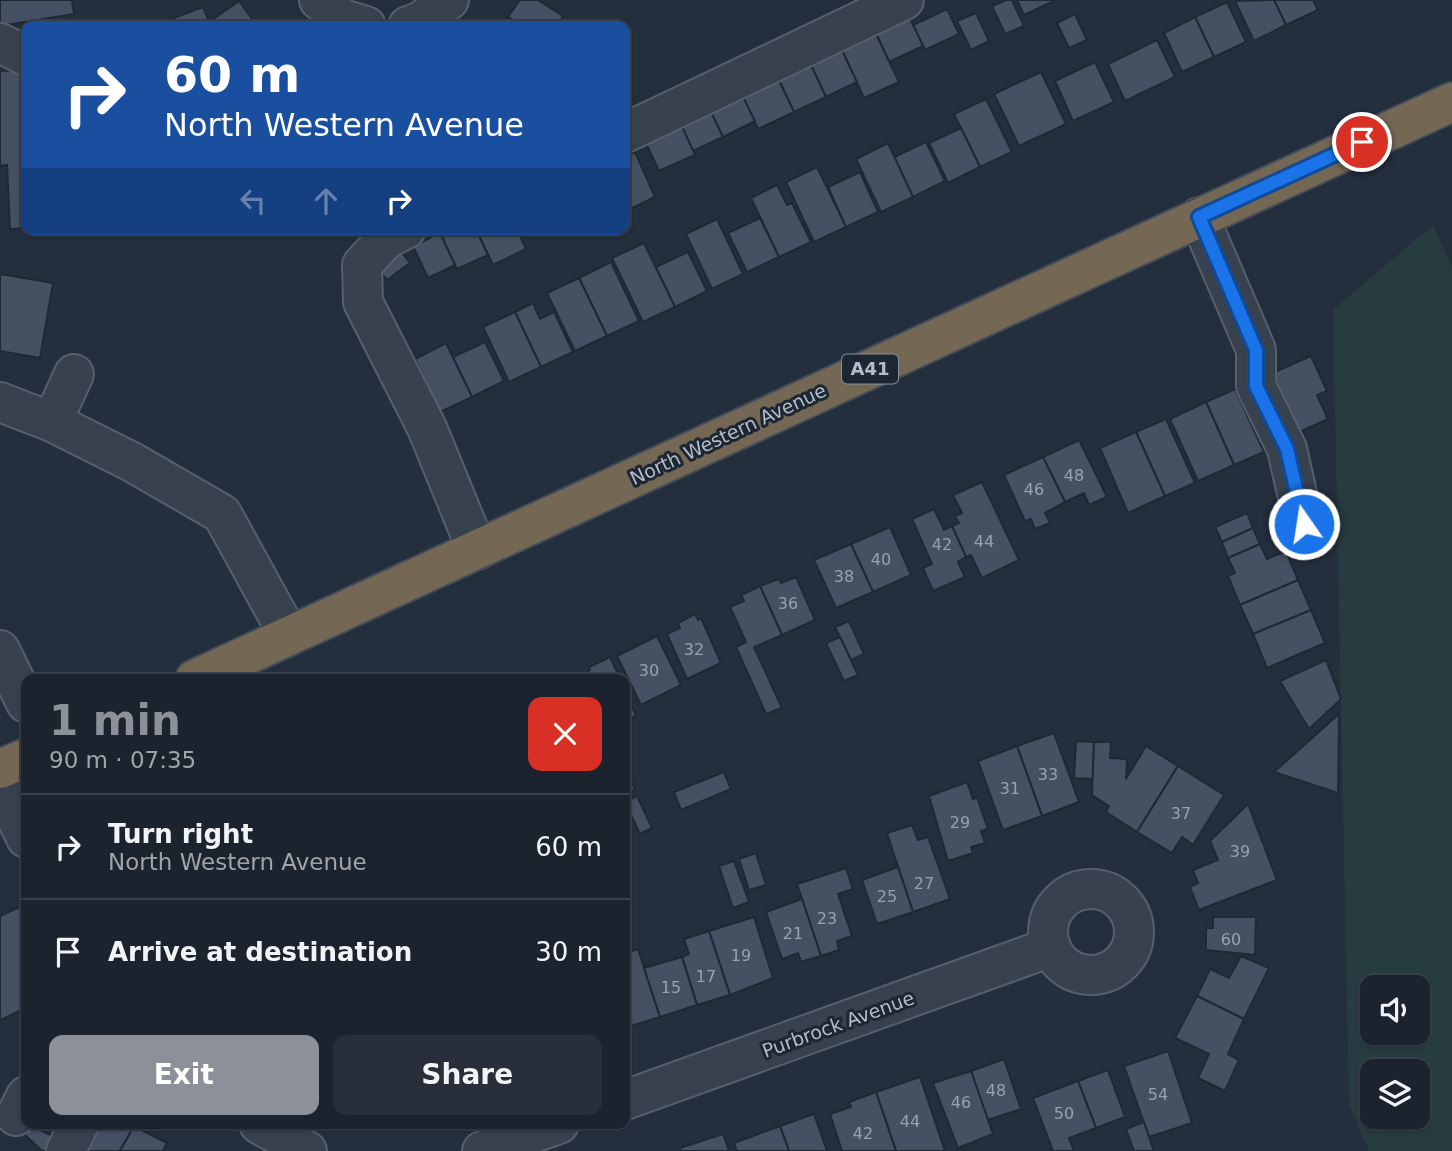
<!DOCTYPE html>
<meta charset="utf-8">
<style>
:root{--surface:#1b232e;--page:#282f3a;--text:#f1f3f6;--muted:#a0a4aa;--line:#39404a;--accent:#8c9099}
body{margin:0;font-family:"DejaVu Sans",sans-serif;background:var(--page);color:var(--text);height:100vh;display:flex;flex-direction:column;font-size:26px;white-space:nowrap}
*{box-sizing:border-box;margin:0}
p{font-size:23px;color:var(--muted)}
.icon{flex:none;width:38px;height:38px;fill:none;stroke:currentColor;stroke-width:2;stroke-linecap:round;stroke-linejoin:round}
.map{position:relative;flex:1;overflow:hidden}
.side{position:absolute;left:21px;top:674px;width:609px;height:455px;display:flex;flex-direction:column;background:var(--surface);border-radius:14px;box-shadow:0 2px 5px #0004,0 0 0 2px var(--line)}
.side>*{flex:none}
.hud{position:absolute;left:21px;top:21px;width:609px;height:214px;border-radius:14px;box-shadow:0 2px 5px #0004,0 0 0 2px var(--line);background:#1a4fa0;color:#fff;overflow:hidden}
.tools{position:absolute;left:1360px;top:975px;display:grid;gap:14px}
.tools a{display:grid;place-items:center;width:70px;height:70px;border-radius:14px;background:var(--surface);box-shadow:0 2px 5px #0004,0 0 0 2px var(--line);font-size:35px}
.pin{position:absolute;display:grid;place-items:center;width:60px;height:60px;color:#fff;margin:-30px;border:4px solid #fff;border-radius:50%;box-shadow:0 2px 7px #0007}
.me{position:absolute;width:77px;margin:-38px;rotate:347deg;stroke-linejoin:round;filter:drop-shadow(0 0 5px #0008)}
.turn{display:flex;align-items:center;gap:24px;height:147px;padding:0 28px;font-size:32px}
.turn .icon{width:91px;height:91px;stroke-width:2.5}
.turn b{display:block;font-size:49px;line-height:60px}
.lanes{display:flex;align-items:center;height:66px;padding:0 28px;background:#0003;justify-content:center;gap:35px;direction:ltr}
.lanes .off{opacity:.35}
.round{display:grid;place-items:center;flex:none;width:74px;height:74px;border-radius:14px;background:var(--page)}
.head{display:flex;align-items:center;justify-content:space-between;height:119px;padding:0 28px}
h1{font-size:42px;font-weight:600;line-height:52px;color:var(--accent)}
.button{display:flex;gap:14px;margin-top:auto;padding:14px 28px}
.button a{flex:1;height:80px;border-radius:14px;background:var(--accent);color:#fff;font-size:28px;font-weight:600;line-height:80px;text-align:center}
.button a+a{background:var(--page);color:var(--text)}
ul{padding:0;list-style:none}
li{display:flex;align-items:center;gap:21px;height:105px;padding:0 28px;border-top:2px solid var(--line)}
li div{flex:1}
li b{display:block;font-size:26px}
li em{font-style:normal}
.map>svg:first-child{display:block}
</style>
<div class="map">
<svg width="1452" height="1151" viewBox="0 0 1452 1151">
<rect width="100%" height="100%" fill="#242f3e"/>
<!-- green -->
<path fill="#263c3f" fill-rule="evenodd" d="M1433,225L1452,267V1151H1369L1349,1104L1333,310ZM1418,987V1032H1372V987ZM1372,1071H1418V1116H1372Z"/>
<!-- building -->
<g fill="#455162" stroke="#1f2835" stroke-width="2">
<path d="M0,0H72L74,14L0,26Z"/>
<path d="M520,0H538L563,16L556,26H522L508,17Z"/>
<path d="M1006,0H1012L1024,26L1005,34L992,6Z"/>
<path d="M1017,0H1056L1024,15Z"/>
<path d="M1274,0H1313L1318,10L1286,25Z"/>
<path d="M1274,0L1286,25L1254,41L1235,1Z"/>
<path d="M239,1L257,26H161L160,23L203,7L209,22Z"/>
<path d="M1227,2L1246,42L1214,57L1195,17Z"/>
<path d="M947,9L959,34L925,50L913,25Z"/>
<path d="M976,13L989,41L971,50L957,21Z"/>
<path d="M1075,14L1087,40L1069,48L1057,23Z"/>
<path d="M909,16L923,46L889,62L875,31Z"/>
<path d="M508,17L522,26H503Z"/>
<path d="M1195,17L1214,57L1182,72L1164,33Z"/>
<path d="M876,34L899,82L864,98L842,50Z"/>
<path d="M1157,40L1175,77L1125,101L1108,64Z"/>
<path d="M839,44L857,82L826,97L808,59Z"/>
<path d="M809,61L826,97L794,112L777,76Z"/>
<path d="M1095,62L1114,102L1073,121L1055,81Z"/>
<path d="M23,70L26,228L10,229L7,165L0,166V71Z"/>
<path d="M1041,72L1066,124L1019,146L994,94Z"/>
<path d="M777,76L794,112L758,129L741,93Z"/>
<path d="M741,93L755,121L723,137L709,108Z"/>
<path d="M986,99L1012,152L980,167L954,114Z"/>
<path d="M709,108L723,137L693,151L679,122Z"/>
<path d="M681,124L695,155L659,171L645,141Z"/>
<path d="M961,128L980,167L948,183L929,143Z"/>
<path d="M926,142L945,181L913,197L894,157Z"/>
<path d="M888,143L913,197L881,212L856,159Z"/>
<path d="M635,152L655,197L628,210L625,203V157Z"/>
<path d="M817,167L846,227L814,242L786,182Z"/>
<path d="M860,172L878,212L846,227L828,187Z"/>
<path d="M777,185L787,205L792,203L811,242L779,257L751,198Z"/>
<path d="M760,218L779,257L747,272L728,233Z"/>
<path d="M717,219L743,274L712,289L686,234Z"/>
<path d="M438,229H476L488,255L457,269Z"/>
<path d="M476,229H517L526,249L493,265Z"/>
<path d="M440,233L455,265L428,278L413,246Z"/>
<path d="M644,243L675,307L643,322L612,258Z"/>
<path d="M399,249L410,263L387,280L376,266Z"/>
<path d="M688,252L707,291L675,307L656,267Z"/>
<path d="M611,262L639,321L607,336L579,278Z"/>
<path d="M0,274L53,283L40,358L0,351Z"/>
<path d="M579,278L607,336L575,351L547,293Z"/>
<path d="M533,303L540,319L554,312L573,352L541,367L515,312Z"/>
<path d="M515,312L541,367L509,382L483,327Z"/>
<path d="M485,342L504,381L472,397L453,357Z"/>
<path d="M446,343L472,397L440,412L415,359Z"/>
<path d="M1311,356L1327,391L1317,395L1328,419L1295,434L1268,375Z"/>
<path d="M1235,389L1264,452L1234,465L1206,402Z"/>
<path d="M1206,402L1234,465L1198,481L1170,419Z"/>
<path d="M1166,419L1195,483L1165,496L1136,432Z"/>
<path d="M1136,432L1165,496L1128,513L1100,448Z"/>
<path d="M1079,440L1107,497L1089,505L1084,493L1065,502L1043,457Z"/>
<path d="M1043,457L1065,502L1045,513L1050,523L1035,529L1031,519L1025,521L1004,475Z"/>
<path d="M982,482L1019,560L982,578L971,555L966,557L952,526L959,523L955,516L962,513L953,495Z"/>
<path d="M934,509L944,530L952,526L966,557L958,562L965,577L933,591L923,568L932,564L912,519Z"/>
<path d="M1247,513L1253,528L1222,542L1215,527Z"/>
<path d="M890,527L911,575L873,592L851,544Z"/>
<path d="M1253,528L1260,544L1228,558L1222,542Z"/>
<path d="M851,544L873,592L836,608L814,560Z"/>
<path d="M1260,544L1267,559L1286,551L1298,580L1240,605L1228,576L1235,573L1228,558Z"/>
<path d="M796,577L815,620L782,635L760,586L779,579L781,583Z"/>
<path d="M1298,580L1311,610L1253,634L1240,605Z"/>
<path d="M760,586L782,635L754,647L782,708L766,714L736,647L746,642L730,607L744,601L741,595Z"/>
<path d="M1311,610L1325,643L1267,668L1253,634Z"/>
<path d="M695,614L698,620L701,618L721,663L687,679L667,634L680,628L678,623Z"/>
<path d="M849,621L864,654L851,660L835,627Z"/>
<path d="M657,636L681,685L641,705L617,656Z"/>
<path d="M840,637L858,675L844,681L826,643Z"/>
<path d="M610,657L620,679H576L590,670L589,667Z"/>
<path d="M1326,660L1341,699L1309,729L1280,681Z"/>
<path d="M625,690L636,716L625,721Z"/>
<path d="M1339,714L1338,793L1274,772Z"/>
<path d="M1054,733L1079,802L1042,816L1017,746Z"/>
<path d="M1076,741L1094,742L1093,779L1074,778Z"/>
<path d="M1094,742H1111L1110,758L1127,759L1126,779L1146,746L1178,766L1137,832L1106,812L1109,806L1092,795Z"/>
<path d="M1017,746L1042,816L1003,830L978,761Z"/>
<path d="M1178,766L1224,795L1193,845L1182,837L1172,853L1137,832Z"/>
<path d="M625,768L635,790L625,794Z"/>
<path d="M724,772L731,789L681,810L674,792Z"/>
<path d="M967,782L973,799L977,797L988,829L981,831L985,843L971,847L973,853L948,861L929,796Z"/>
<path d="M637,796L652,828L640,834L625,802Z"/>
<path d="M1248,804L1277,880L1199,910L1190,887L1198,883L1193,870L1218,860L1210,841Z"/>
<path d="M912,825L918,840L928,837L950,899L913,912L887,833Z"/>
<path d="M756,853L766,885L749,890L739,859Z"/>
<path d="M734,861L749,902L733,908L719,866Z"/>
<path d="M898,867L913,912L877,924L862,880Z"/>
<path d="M846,868L853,889L838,894L852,936L837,941L839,950L821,956L797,884Z"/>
<path d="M802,899L821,956L801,962L798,953L782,959L766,912Z"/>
<path d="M26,904V1008L0,1020V916Z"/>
<path d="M754,917L773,978L730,995L709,931Z"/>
<path d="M1213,917H1256L1255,955L1206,950V928H1213Z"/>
<path d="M709,931L730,995L697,1005L682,957L689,954L684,939Z"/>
<path d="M638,949L660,1017L625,1028V953Z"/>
<path d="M1241,956L1269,968L1244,1019L1197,996L1210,969L1229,978Z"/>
<path d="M682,957L697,1005L660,1017L644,968Z"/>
<path d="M1197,996L1244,1019L1228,1054L1239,1060L1225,1091L1198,1078L1209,1054L1175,1038Z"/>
<path d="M1168,1051L1192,1123L1149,1137L1124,1066Z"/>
<path d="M1004,1059L1021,1109L987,1120L971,1071Z"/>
<path d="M1108,1070L1125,1117L1096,1128L1078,1081Z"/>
<path d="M971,1071L993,1134L958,1148L933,1083Z"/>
<path d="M920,1077L945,1151H896L876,1092Z"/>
<path d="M1078,1081L1096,1128L1069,1138L1074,1151H1053L1033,1098Z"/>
<path d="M876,1092L896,1151H842L830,1114L851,1107L849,1102Z"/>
<path d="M814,1114L827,1151H789L780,1126Z"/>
<path d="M1144,1122L1154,1151H1134L1126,1129Z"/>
<path d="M90,1124H129L134,1126L120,1151H78Z"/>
<path d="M30,1125L57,1138L51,1151H42L25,1135Z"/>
<path d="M134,1126L167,1143L163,1151H120Z"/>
<path d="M780,1126L789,1151H737L734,1143Z"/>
<path d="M723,1134L729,1151H681L680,1148Z"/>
</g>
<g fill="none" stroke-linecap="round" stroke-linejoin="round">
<!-- minor casing -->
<g stroke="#565f6c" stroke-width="42">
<g id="minor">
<path d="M319,0L343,19L366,26"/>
<path d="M408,26L421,21L449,0"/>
<path d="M0,43L26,56"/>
<path d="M625,133L904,0"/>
<path d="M1199,217L1256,350V386L1287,449L1304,524"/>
<path d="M406,229L386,239L362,265L363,302L427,428L477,550"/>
<path d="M0,402L52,422L132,462L222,514L288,634"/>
<path d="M52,422L74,374"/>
<path d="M0,650L26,703"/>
<path d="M0,784L26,838"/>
<circle cx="1091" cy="932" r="43"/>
<path d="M625,1100L1051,947"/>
<path d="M16,1116L26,1096"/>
<path d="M259,1124L307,1151"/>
<path d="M66,1151L79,1124"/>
<path d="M482,1151L559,1124"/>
</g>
</g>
<!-- highway casing -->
<g stroke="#434c59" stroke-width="42">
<g id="highway">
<path d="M195,679L1452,102"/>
<path d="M0,769L26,758"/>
</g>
</g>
<!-- minor -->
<use href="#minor" stroke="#38414e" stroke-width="38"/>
<!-- highway -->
<use href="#highway" stroke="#746855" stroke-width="38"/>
</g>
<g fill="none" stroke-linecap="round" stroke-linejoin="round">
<!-- route casing -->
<g stroke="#114b97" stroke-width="18">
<path id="route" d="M1304,524L1287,449L1256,386V350L1199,217L1362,142"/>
</g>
<!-- route -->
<use href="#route" stroke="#1a73e8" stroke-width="12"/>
</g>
<g text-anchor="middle" stroke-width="6" stroke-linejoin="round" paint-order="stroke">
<!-- number labels -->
<g font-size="16" fill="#98a1af">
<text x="1074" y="481">48</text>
<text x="1034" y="495">46</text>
<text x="984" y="547">44</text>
<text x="942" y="550">42</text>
<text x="881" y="565">40</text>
<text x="844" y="582">38</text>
<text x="788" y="609">36</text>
<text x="694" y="655">32</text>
<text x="649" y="676">30</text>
<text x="1048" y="780">33</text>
<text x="1010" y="794">31</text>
<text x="1181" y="819">37</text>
<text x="960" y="828">29</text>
<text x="1240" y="857">39</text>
<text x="924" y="889">27</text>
<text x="887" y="902">25</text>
<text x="827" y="924">23</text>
<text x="793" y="939">21</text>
<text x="1231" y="945">60</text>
<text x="741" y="961">19</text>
<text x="706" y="982">17</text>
<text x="671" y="993">15</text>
<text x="996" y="1096">48</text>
<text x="1158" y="1100">54</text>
<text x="961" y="1108">46</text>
<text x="1064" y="1119">50</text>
<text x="910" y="1127">44</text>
<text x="863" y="1139">42</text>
</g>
<!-- shield labels -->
<rect fill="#1d2633" stroke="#878f9c" stroke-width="2" x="842" y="354.5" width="56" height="29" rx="5"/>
<g font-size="18" font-weight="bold" fill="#b4bcc9">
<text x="870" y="375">A41</text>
</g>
<!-- street labels -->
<g font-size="19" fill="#b4bcc9" stroke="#1d2633">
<text transform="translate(728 434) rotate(-25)" y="7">North Western Avenue</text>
<text transform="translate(838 1024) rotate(-20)" y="7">Purbrock Avenue</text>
</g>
</g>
</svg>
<div class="tools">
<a><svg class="icon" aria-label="sound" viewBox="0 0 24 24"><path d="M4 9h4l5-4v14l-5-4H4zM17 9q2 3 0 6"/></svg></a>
<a><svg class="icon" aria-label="layers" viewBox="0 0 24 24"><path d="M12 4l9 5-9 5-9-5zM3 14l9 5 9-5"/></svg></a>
</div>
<div class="pin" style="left:1362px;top:142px;background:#d93025"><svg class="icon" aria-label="arrive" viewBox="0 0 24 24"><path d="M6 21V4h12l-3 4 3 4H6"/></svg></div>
<svg class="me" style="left:1304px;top:524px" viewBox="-20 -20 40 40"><circle r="17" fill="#1a73e8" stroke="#fff" stroke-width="3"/><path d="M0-11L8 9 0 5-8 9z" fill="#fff"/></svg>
<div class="hud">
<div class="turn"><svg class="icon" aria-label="right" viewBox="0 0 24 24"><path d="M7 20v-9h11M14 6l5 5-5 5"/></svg><div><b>60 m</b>North Western Avenue</div></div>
<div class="lanes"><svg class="icon off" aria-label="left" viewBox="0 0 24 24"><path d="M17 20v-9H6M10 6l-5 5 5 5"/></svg><svg class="icon off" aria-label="ahead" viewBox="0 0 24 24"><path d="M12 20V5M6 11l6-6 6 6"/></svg><svg class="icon" aria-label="right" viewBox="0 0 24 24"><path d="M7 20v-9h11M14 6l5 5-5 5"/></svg></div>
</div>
<section class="side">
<div class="head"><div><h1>1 min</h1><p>90 m · 07:35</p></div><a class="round" style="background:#d93025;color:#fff"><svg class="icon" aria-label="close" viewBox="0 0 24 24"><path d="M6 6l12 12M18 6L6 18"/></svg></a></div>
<ul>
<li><svg class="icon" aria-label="right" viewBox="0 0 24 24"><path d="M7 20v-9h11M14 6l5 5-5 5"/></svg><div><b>Turn right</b><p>North Western Avenue</p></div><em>60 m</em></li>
<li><svg class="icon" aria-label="arrive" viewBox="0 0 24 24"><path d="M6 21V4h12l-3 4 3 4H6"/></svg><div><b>Arrive at destination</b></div><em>30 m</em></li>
</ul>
<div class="button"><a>Exit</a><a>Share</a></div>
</section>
</div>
